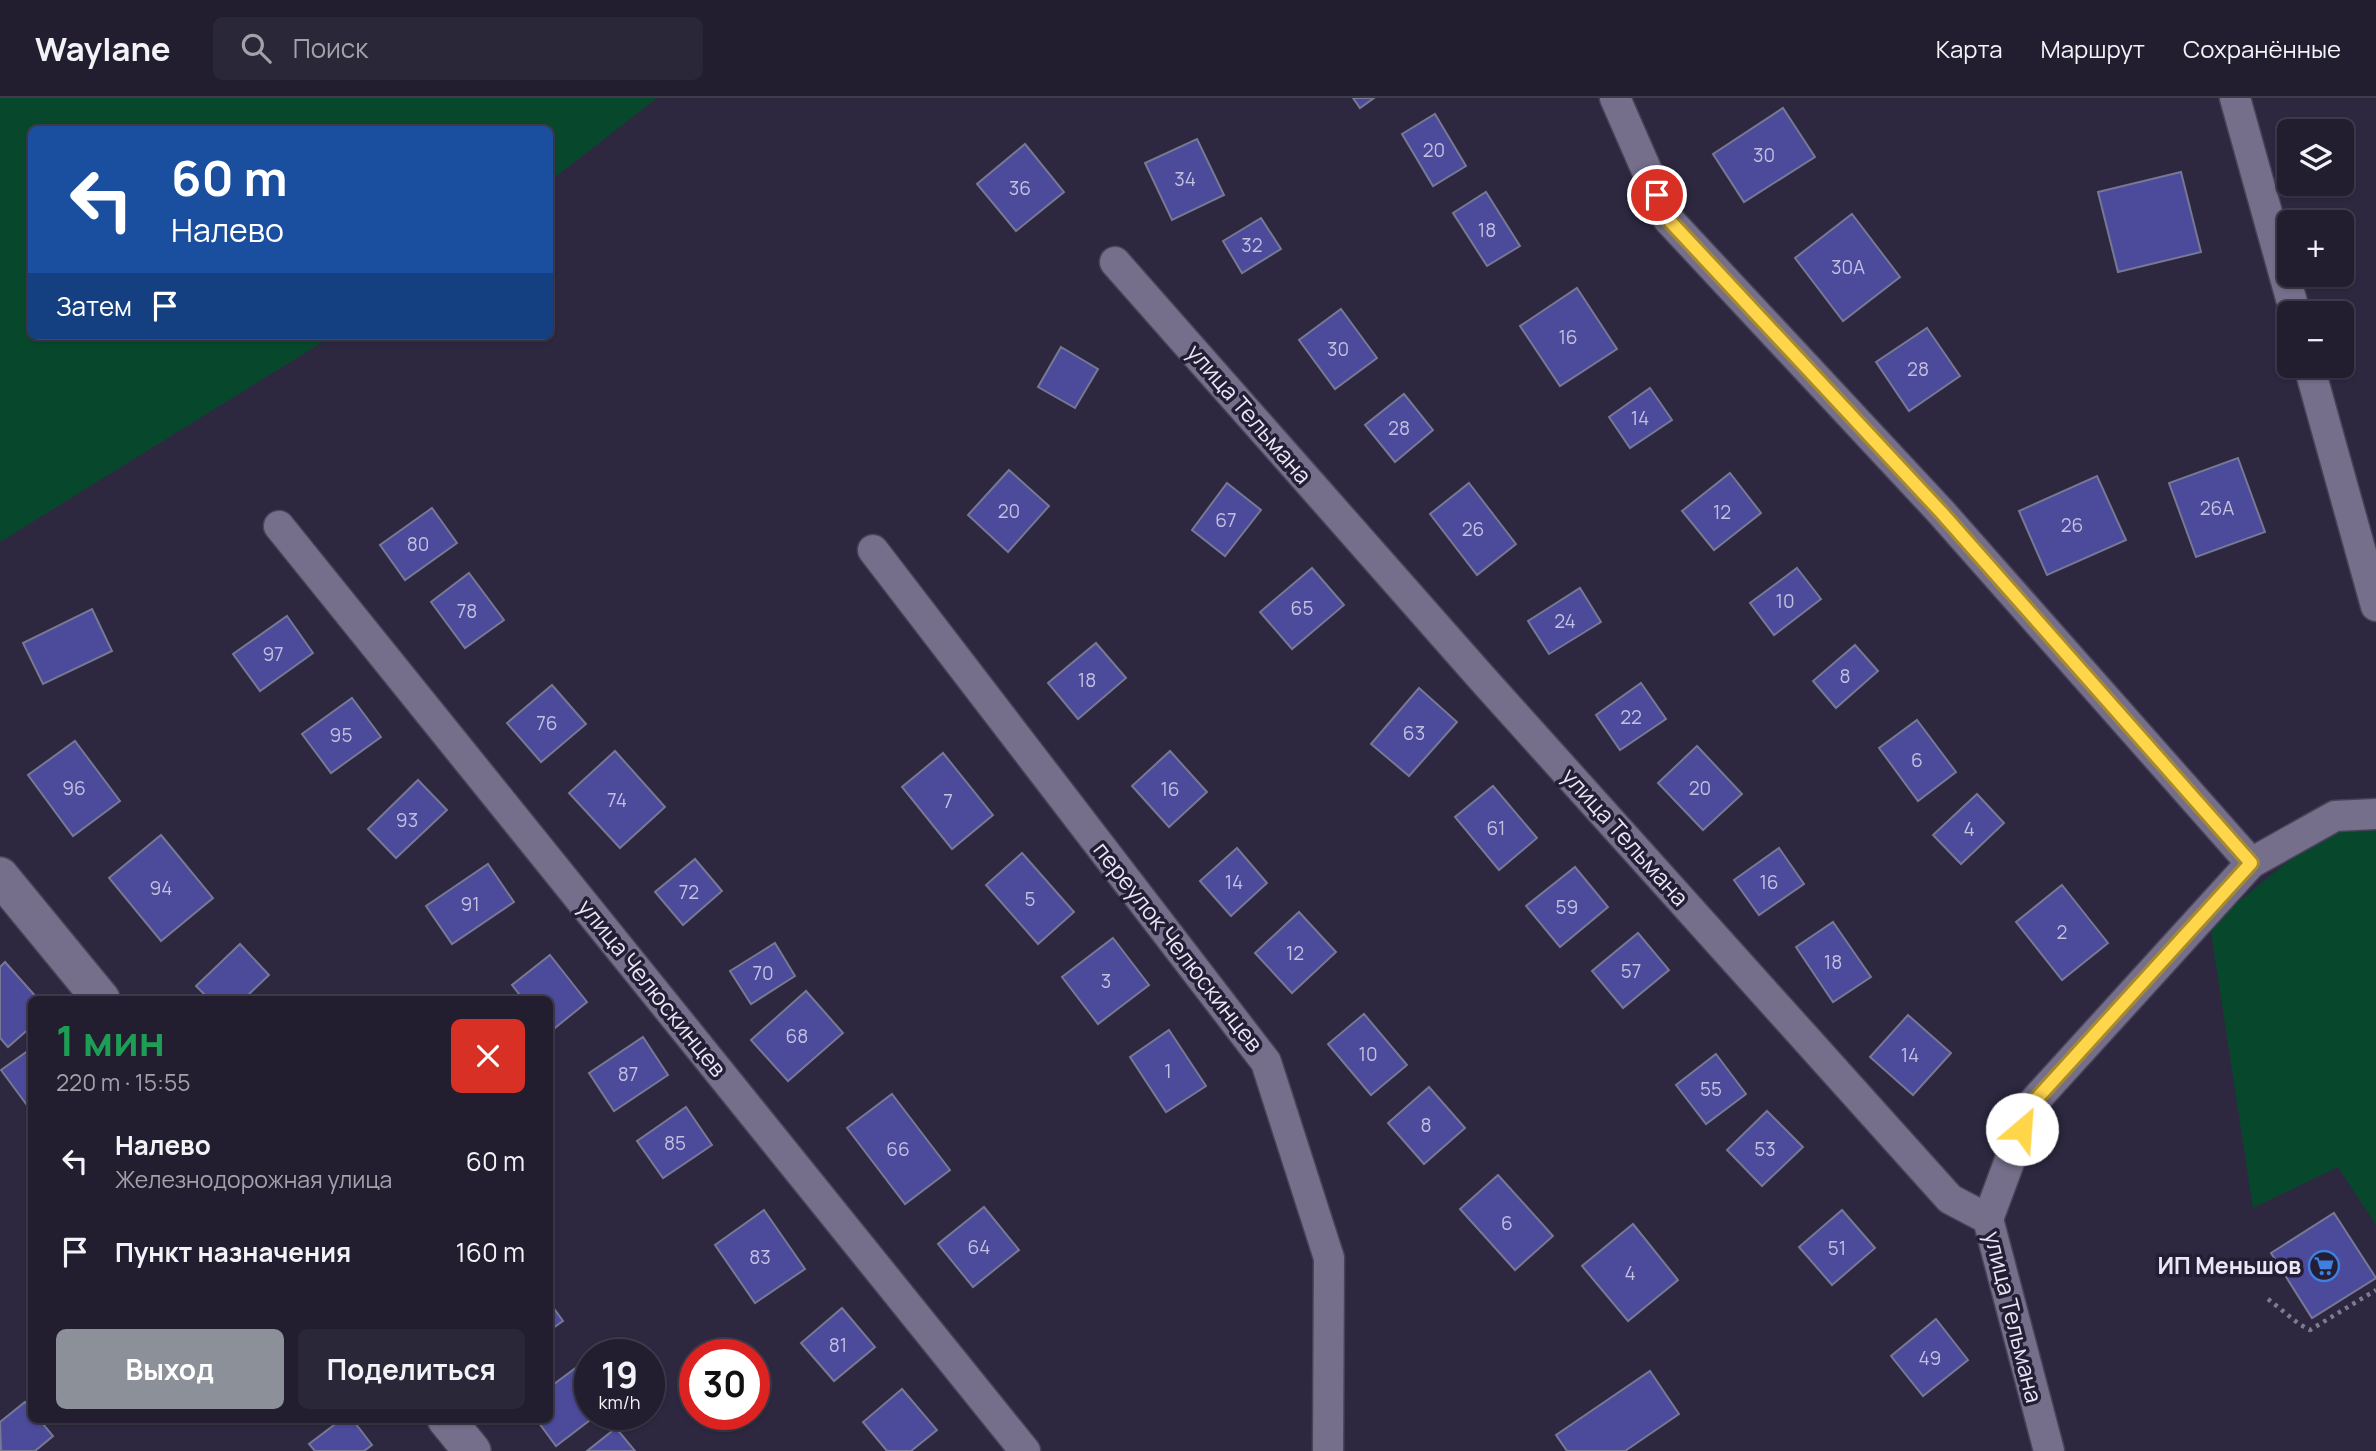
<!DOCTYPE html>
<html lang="ru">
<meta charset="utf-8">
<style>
:root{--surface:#221e30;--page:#2a2738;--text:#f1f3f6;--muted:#a2a2ab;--line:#3f3c4c;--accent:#8c9099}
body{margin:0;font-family:Manrope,sans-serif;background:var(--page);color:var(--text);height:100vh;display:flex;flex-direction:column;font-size:26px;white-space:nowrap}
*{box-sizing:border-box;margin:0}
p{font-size:23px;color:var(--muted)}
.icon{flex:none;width:38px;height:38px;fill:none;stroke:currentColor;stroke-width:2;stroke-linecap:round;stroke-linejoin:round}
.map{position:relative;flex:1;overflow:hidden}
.side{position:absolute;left:28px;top:898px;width:525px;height:427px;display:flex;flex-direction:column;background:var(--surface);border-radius:10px;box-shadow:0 2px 5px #0004,0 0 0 2px var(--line)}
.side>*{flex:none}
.guide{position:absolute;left:28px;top:28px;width:525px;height:214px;border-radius:10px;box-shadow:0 2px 5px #0004,0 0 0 2px var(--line);background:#1a4fa0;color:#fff;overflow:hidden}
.buttons{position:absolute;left:2277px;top:21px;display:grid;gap:14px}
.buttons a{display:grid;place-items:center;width:77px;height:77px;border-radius:10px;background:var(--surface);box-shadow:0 2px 5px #0004,0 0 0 2px var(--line);font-size:35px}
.speed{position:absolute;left:574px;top:1241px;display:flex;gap:14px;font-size:35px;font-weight:700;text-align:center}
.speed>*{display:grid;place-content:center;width:91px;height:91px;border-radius:50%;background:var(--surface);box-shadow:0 2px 5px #0004,0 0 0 2px var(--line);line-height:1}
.speed small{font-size:18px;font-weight:400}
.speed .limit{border:10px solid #d22;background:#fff;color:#111}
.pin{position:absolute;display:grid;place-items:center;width:60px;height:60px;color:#fff;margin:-30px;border:4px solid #fff;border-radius:50%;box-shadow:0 2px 7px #0007}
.me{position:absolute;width:77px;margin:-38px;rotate:27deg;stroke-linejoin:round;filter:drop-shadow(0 0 5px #0008)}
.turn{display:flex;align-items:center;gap:24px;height:147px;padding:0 28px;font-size:32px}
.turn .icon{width:91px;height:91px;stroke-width:2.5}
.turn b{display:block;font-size:49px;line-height:60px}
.then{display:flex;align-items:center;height:66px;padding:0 28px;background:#0003;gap:14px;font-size:26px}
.round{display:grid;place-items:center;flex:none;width:74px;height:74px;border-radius:10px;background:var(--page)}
.headline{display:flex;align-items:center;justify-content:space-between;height:119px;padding:0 28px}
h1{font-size:42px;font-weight:700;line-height:52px;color:#1e9e55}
.primary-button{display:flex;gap:14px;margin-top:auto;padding:14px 28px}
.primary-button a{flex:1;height:80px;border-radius:10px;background:var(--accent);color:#fff;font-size:28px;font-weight:700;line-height:80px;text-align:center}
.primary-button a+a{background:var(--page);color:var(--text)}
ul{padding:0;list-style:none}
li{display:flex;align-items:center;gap:21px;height:91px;padding:0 28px}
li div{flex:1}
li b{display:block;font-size:26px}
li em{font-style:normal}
header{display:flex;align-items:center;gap:42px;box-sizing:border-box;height:98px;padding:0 35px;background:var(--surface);border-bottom:2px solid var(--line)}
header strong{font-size:33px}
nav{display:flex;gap:38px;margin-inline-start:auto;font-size:24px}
.search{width:490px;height:63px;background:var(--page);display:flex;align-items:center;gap:18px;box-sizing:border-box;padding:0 24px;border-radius:10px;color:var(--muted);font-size:26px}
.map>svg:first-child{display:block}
</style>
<header>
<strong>Waylane</strong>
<div class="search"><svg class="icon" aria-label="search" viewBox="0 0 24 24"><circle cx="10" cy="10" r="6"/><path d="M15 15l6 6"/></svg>Поиск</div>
<nav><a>Карта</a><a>Маршрут</a><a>Сохранённые</a></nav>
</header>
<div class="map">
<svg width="2376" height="1353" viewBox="0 0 2376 1353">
<rect width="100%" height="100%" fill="#2d2840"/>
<!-- green -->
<g fill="#07482d">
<path d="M0,0H657L550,83V32H32V238H332L0,444Z"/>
<path d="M2359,723L2376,727V1127L2338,1069L2253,1110L2210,827L2297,756Z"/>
</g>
<!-- building -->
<g fill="#4c4a9b" stroke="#767894" stroke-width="2">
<path d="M1353,0H1374L1360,10Z"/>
<path d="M1783,10L1815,59L1744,104L1713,56Z"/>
<path d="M1435,16L1466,68L1433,88L1402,36Z"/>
<path d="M1197,41L1224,97L1172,122L1145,65Z"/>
<path d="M1025,46L1064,94L1016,133L977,86Z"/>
<path d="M2181,74L2201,154L2118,174L2098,94Z"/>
<path d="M1486,94L1520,148L1487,168L1453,115Z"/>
<path d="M1852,116L1900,179L1843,223L1795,160Z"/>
<path d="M1261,120L1281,151L1242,175L1223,143Z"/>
<path d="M1577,190L1617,251L1560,288L1520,228Z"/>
<path d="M1341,211L1377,260L1335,291L1299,242Z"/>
<path d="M1927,230L1960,278L1909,313L1876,264Z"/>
<path d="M1061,249L1098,271L1075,310L1038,289Z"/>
<path d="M1650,290L1672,322L1630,350L1609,319Z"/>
<path d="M1404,296L1433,332L1395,364L1365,327Z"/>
<path d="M2238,360L2265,434L2196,459L2169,385Z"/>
<path d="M1009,372L1049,408L1008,454L968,417Z"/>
<path d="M1730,375L1761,415L1714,452L1682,413Z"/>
<path d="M2097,378L2126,442L2047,477L2019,413Z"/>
<path d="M1227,385L1261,412L1225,458L1192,432Z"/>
<path d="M1469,385L1516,446L1477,477L1430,416Z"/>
<path d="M432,410L457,445L405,482L380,447Z"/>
<path d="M1312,470L1344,507L1292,551L1260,514Z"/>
<path d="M1797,470L1821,501L1774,537L1750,505Z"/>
<path d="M469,475L504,522L465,550L431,504Z"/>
<path d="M1580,490L1601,524L1549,556L1528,523Z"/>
<path d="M92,511L112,553L43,586L23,545Z"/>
<path d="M287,518L313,555L260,593L233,556Z"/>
<path d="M1096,545L1126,580L1078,621L1048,585Z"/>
<path d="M1855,547L1878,573L1836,610L1813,583Z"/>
<path d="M1641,585L1666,621L1620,652L1596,617Z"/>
<path d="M552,587L586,626L541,664L507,625Z"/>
<path d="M1419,590L1457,624L1409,678L1371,646Z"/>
<path d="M352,600L381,639L331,675L302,636Z"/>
<path d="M1917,622L1956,674L1918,703L1879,650Z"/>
<path d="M75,643L120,703L73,738L28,677Z"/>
<path d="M1697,648L1742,696L1703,732L1658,685Z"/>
<path d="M615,653L665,709L620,750L569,695Z"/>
<path d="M1170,653L1207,694L1169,729L1132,688Z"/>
<path d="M943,655L993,717L952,751L902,689Z"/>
<path d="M418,682L447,712L396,760L368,731Z"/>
<path d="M1493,688L1537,740L1499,772L1455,719Z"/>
<path d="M1977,696L2004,725L1961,766L1933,737Z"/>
<path d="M161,737L213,800L161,843L109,780Z"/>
<path d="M1237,750L1267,785L1231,818L1200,783Z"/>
<path d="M1779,750L1804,786L1759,817L1734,782Z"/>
<path d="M1022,755L1074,814L1038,846L986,787Z"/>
<path d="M695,761L722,793L683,827L655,794Z"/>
<path d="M488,766L514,804L452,846L426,808Z"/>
<path d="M1575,769L1608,809L1560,849L1526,808Z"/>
<path d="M2062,787L2108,845L2062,882L2016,824Z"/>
<path d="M1299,814L1336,854L1292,895L1255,855Z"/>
<path d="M1833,824L1871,879L1833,904L1796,849Z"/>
<path d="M1638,835L1669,872L1623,910L1592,873Z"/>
<path d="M1113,840L1149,887L1098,926L1062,879Z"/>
<path d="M775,845L795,878L751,906L730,873Z"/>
<path d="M240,846L269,877L244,901H209L196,888Z"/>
<path d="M550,857L587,904L550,934V901H523L512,887Z"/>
<path d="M5,864L38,901H32V928L8,949L0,940V869Z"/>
<path d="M806,893L843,935L788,983L751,942Z"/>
<path d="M1364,916L1407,967L1371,997L1328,946Z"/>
<path d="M1908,917L1951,955L1913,997L1870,959Z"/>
<path d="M1169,932L1206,988L1166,1014L1130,959Z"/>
<path d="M643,939L668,977L614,1013L589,975Z"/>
<path d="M32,950V1014L1,972Z"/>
<path d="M1716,956L1746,996L1706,1026L1676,987Z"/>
<path d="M1429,989L1465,1030L1424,1066L1388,1025Z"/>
<path d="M892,996L950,1072L905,1106L847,1030Z"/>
<path d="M686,1009L712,1047L663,1080L637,1043Z"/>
<path d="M1767,1013L1803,1049L1762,1088L1727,1052Z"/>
<path d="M1498,1077L1553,1138L1515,1172L1460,1111Z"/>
<path d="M984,1109L1019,1152L973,1189L938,1146Z"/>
<path d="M764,1112L805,1171L755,1205L715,1147Z"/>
<path d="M1842,1112L1875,1150L1832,1187L1799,1149Z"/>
<path d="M2334,1115L2376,1180L2312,1220L2271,1155Z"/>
<path d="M1633,1126L1678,1182L1628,1223L1582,1168Z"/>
<path d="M550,1205L563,1223L550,1232Z"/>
<path d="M842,1210L875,1249L834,1283L801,1245Z"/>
<path d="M1936,1221L1968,1262L1923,1298L1891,1258Z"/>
<path d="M577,1269L590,1286V1316H598L556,1348L536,1321H550V1289Z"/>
<path d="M1650,1273L1679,1316L1625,1353H1567L1556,1337Z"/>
<path d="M902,1291L937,1332L911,1353H887L863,1324Z"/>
<path d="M25,1304L32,1312V1321H39L53,1338L35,1353H1L0,1324Z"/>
<path d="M342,1321H352L372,1347L364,1353H315L309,1346Z"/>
<path d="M616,1330L635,1353H587Z"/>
</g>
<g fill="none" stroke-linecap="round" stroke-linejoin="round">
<!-- minor casing -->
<g stroke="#494358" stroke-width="33">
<g id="minor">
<path d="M1615,0L1668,121L1941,414L2251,765"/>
<path d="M2235,0L2295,215"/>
<path d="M1115,164L1480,578L1950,1101L1988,1121L2049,1353"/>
<path d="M2309,268L2376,508"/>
<path d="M279,428L1025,1353"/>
<path d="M873,452L1266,964L1329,1160L1328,1353"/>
<path d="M1988,1121L2030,1008L2251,765L2335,718L2376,716"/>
</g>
</g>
<!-- tertiary casing -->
<g stroke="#494358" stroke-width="40">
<g id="tertiary">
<path d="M0,778L101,901"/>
<path d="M446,1321L472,1353"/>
</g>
</g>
<!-- path -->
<path stroke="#7f7b8f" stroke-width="4.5" stroke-dasharray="3.5 5" stroke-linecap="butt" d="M2268,1201L2299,1226L2310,1232L2376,1192"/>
<!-- minor -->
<use href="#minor" stroke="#756f8b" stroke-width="30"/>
<!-- tertiary -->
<use href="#tertiary" stroke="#756f8b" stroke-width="37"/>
</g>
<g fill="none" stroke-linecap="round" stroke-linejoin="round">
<!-- route casing -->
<g stroke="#a68a30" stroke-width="18">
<path id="route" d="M1657,97L1668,121L1941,414L2251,765L2030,1008L2022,1031"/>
</g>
<!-- route -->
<use href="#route" stroke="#ffd54a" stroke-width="12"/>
</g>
<!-- icons -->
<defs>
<g id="supermarket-ring" transform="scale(1.575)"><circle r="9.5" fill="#241e35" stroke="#3f7fe0" stroke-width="1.5"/><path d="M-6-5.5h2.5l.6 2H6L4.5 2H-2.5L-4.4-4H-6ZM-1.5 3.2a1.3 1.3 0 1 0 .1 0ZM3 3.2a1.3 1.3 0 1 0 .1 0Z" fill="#3f7fe0"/></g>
</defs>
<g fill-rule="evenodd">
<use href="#supermarket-ring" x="2324" y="1168"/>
</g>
<g text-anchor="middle" stroke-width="7" stroke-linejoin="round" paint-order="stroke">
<!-- number labels -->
<g font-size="19" fill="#c2bfdf">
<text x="1434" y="59">20</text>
<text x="1764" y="64">30</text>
<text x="1185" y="88">34</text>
<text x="1020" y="97">36</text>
<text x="1487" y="139">18</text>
<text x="1252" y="154">32</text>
<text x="1848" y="176">30А</text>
<text x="1568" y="246">16</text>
<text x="1338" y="258">30</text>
<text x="1918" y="278">28</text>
<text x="1640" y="327">14</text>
<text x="1399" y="337">28</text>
<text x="2217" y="417">26А</text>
<text x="1009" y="420">20</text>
<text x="1722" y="421">12</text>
<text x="1226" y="429">67</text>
<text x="2072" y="434">26</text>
<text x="1473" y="438">26</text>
<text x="418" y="453">80</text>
<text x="1785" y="510">10</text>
<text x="1302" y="517">65</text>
<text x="467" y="520">78</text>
<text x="1565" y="530">24</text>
<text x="273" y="563">97</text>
<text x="1845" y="585">8</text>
<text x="1087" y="589">18</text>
<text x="1631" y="626">22</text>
<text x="547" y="632">76</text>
<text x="1414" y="642">63</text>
<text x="341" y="644">95</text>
<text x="1917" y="669">6</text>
<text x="74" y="697">96</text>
<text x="1700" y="697">20</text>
<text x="1170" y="698">16</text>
<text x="617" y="709">74</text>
<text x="948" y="710">7</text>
<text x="407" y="729">93</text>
<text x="1496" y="737">61</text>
<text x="1969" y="738">4</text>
<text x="1234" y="791">14</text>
<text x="1769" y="791">16</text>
<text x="161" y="797">94</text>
<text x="689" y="801">72</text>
<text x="1030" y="808">5</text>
<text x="470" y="813">91</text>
<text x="1567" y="816">59</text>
<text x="2062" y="841">2</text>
<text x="1295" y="862">12</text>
<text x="1833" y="871">18</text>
<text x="1631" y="880">57</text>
<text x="763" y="882">70</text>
<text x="1106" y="890">3</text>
<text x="797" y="945">68</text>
<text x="1368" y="963">10</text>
<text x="1910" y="964">14</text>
<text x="1168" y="980">1</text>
<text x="628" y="983">87</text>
<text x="1711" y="998">55</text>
<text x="1426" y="1034">8</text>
<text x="675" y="1052">85</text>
<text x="898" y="1058">66</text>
<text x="1765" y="1058">53</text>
<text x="1507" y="1132">6</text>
<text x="979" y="1156">64</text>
<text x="1837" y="1157">51</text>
<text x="760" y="1166">83</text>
<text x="1630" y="1182">4</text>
<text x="838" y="1254">81</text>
<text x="1930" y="1267">49</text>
</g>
<!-- street labels -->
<g font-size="23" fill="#e9e6f6" stroke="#241e35">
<text transform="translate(1249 316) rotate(49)" y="8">улица Тельмана</text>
<text transform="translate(1625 739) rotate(48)" y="8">улица Тельмана</text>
<text transform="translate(1178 849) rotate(52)" y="8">переулок Челюскинцев</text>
<text transform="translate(652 890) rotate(51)" y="8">улица Челюскинцев</text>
<text transform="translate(2013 1219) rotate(76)" y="8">улица Тельмана</text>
</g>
<!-- poi labels -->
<g font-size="23" font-weight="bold" fill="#e9e6f6" stroke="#241e35" text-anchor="end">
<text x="2301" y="1176">ИП Меньшов</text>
</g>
</g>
</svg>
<div class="buttons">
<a><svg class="icon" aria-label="layers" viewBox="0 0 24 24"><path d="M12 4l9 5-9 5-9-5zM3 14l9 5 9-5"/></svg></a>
<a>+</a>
<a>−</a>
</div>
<div class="speed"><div>19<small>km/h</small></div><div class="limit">30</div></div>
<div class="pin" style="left:1657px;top:97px;background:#d93025"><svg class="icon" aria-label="arrive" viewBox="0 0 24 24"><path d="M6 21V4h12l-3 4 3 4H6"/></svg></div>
<svg class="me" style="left:2022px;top:1031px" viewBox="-20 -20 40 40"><circle r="19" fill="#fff"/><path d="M0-13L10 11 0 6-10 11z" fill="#ffd54a"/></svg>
<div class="guide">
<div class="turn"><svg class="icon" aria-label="left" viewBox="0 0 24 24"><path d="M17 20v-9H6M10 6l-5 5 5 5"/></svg><div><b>60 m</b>Налево</div></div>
<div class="then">Затем<svg class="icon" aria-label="arrive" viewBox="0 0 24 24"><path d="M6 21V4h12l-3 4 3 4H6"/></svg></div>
</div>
<section class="side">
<div class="headline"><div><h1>1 мин</h1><p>220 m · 15:55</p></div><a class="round" style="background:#d93025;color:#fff"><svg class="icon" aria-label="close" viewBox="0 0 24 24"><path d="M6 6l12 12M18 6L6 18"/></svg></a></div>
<ul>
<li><svg class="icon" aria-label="left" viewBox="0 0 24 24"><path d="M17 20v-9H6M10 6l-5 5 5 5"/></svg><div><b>Налево</b><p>Железнодорожная улица</p></div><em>60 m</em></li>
<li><svg class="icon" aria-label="arrive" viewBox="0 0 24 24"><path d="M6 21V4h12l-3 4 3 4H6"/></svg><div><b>Пункт назначения</b></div><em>160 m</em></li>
</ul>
<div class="primary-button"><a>Выход</a><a>Поделиться</a></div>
</section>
</div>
